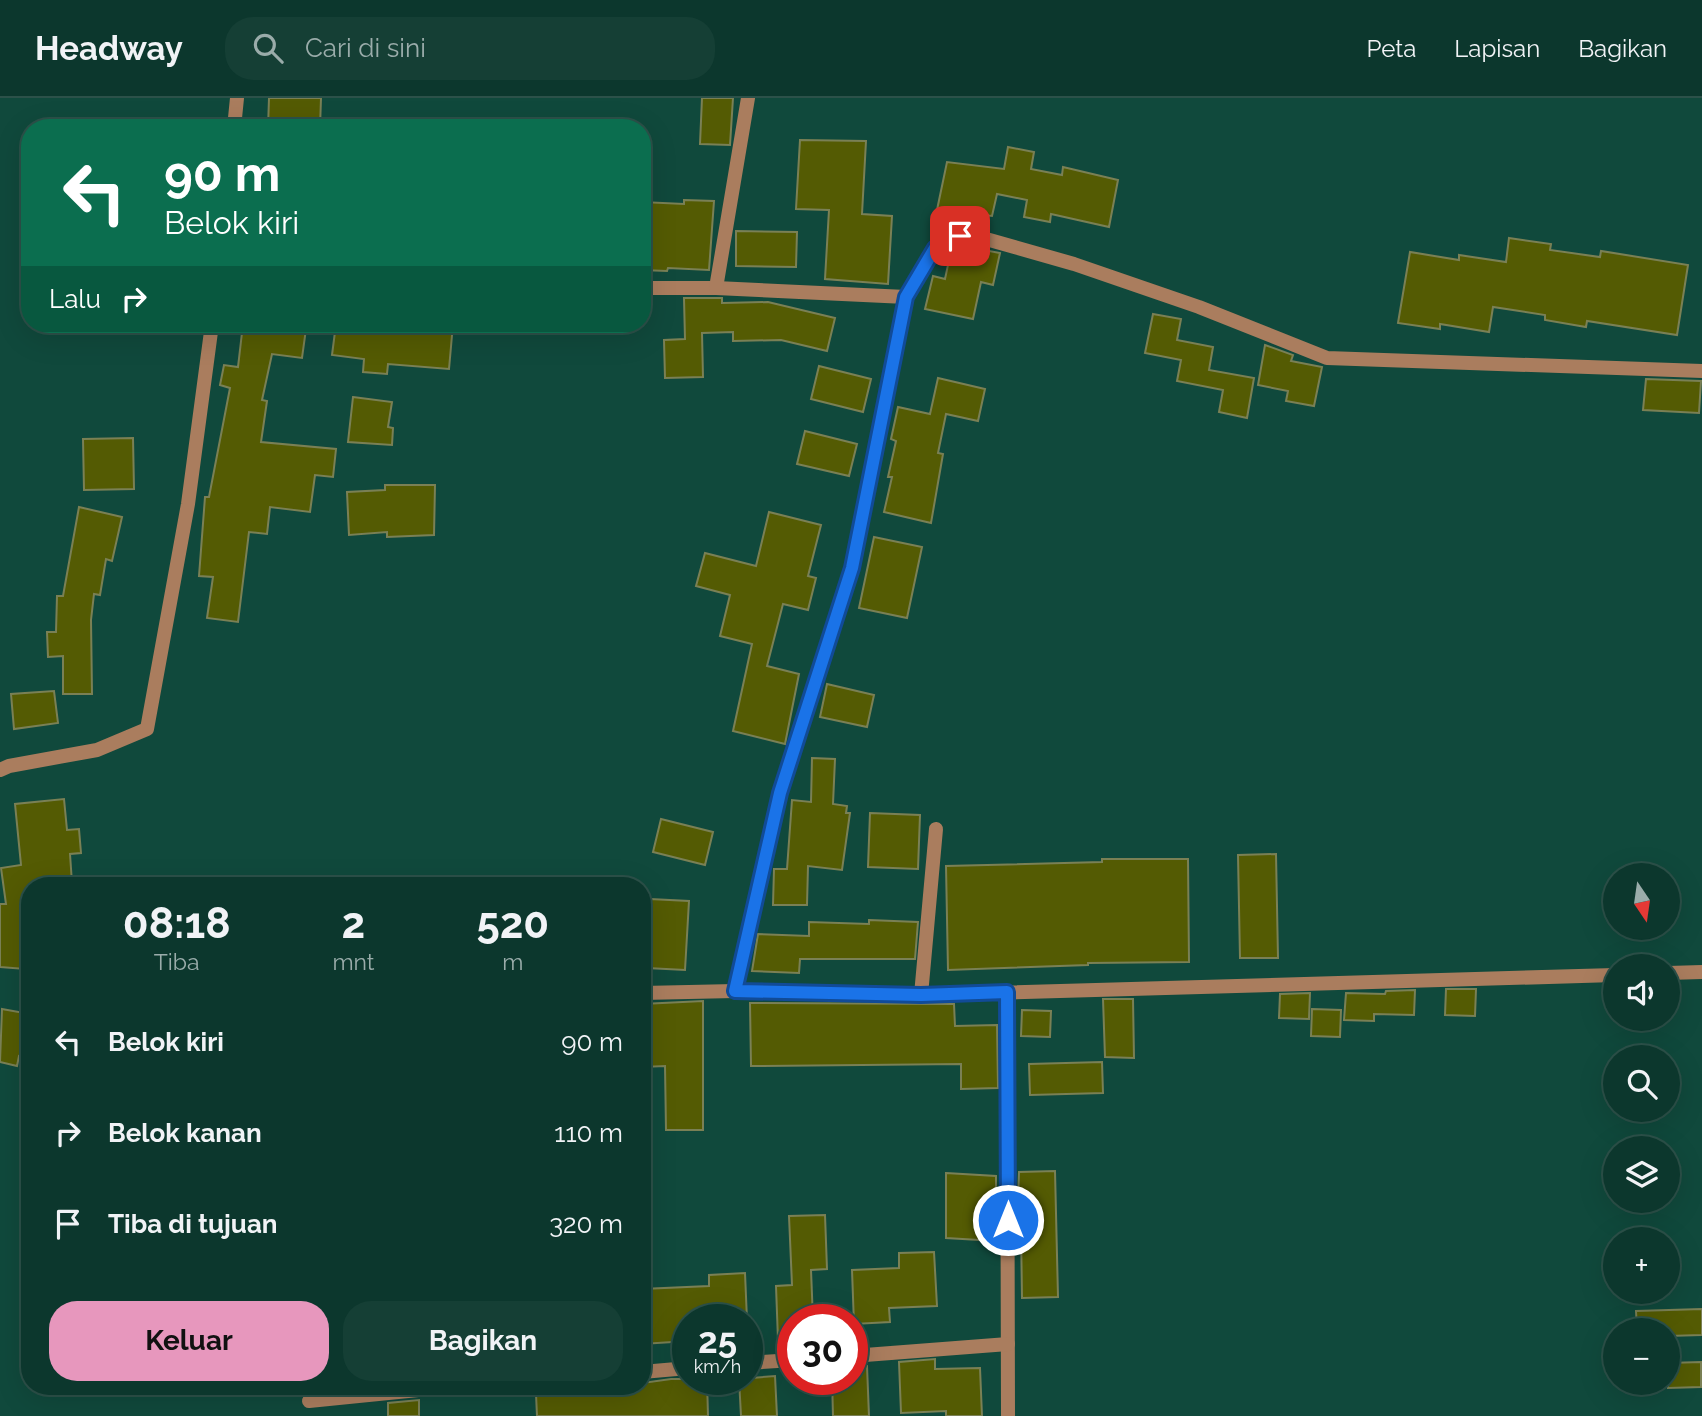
<!DOCTYPE html>
<html lang="id">
<meta charset="utf-8">
<style>
:root{--surface:#0c372d;--page:#153f35;--text:#f1f3f6;--muted:#9aacaa;--line:#2c5149;--accent:#e797bd}
body{margin:0;font-family:Raleway,sans-serif;background:var(--page);color:var(--text);height:100vh;display:flex;flex-direction:column;font-size:26px;white-space:nowrap}
*{box-sizing:border-box;margin:0}
p{font-size:23px;color:var(--muted)}
.icon{flex:none;width:38px;height:38px;fill:none;stroke:currentColor;stroke-width:2;stroke-linecap:round;stroke-linejoin:round}
.map{position:relative;flex:1;overflow:hidden}
.drawer{position:absolute;left:21px;top:779px;width:630px;height:518px;display:flex;flex-direction:column;background:var(--surface);border-radius:28px;box-shadow:0 7px 28px #0002,0 0 0 2px var(--line)}
.drawer>*{flex:none}
.banner{position:absolute;left:21px;top:21px;width:630px;height:214px;border-radius:28px;box-shadow:0 7px 28px #0002,0 0 0 2px var(--line);background:#0b6e4f;color:#fff;overflow:hidden}
.needle{width:46px;rotate:167deg}
.tools{position:absolute;left:1603px;top:765px;display:grid;gap:14px}
.tools a{display:grid;place-items:center;width:77px;height:77px;border-radius:50%;background:var(--surface);box-shadow:0 7px 28px #0002,0 0 0 2px var(--line);font-size:35px}
.speed{position:absolute;left:672px;top:1206px;display:flex;gap:14px;font-size:35px;font-weight:700;text-align:center}
.speed>*{display:grid;place-content:center;width:91px;height:91px;border-radius:50%;background:var(--surface);box-shadow:0 7px 28px #0002,0 0 0 2px var(--line);line-height:1}
.speed small{font-size:18px;font-weight:400}
.speed .limit{border:10px solid #d22;background:#fff;color:#111}
.pin{position:absolute;display:grid;place-items:center;width:60px;height:60px;color:#fff;margin:-30px;border-radius:14px;box-shadow:0 4px 10px #0006}
.me{position:absolute;width:77px;margin:-38px;rotate:0deg;stroke-linejoin:round;filter:drop-shadow(0 0 5px #0008)}
.turn{display:flex;align-items:center;gap:24px;height:147px;padding:0 28px;font-size:32px}
.turn .icon{width:91px;height:91px;stroke-width:2.5}
.turn b{display:block;font-size:49px;line-height:60px}
.then{display:flex;align-items:center;height:66px;padding:0 28px;background:#0003;gap:14px;font-size:26px}
.eta{display:flex;justify-content:space-evenly;align-items:center;height:119px;text-align:center}
.eta b{font-size:42px;font-weight:700;line-height:49px}
.action{display:flex;gap:14px;margin-top:auto;padding:14px 28px}
.action a{flex:1;height:80px;border-radius:28px;background:var(--accent);color:#111;font-size:28px;font-weight:700;line-height:80px;text-align:center}
.action a+a{background:var(--page);color:var(--text)}
ul{padding:0;list-style:none}
li{display:flex;align-items:center;gap:21px;height:91px;padding:0 28px}
li div{flex:1}
li b{display:block;font-size:26px}
li em{font-style:normal}
header{display:flex;align-items:center;gap:42px;box-sizing:border-box;height:98px;padding:0 35px;background:var(--surface);border-bottom:2px solid var(--line)}
header strong{font-size:33px}
nav{display:flex;gap:38px;margin-inline-start:auto;font-size:24px}
.search{width:490px;height:63px;background:var(--page);display:flex;align-items:center;gap:18px;box-sizing:border-box;padding:0 24px;border-radius:28px;color:var(--muted);font-size:26px}
.map>svg:first-child{display:block}
</style>
<header>
<strong>Headway</strong>
<div class="search"><svg class="icon" aria-label="search" viewBox="0 0 24 24"><circle cx="10" cy="10" r="6"/><path d="M15 15l6 6"/></svg>Cari di sini</div>
<nav><a>Peta</a><a>Lapisan</a><a>Bagikan</a></nav>
</header>
<div class="map">
<svg width="1702" height="1318" viewBox="0 0 1702 1318">
<rect width="100%" height="100%" fill="#10493c"/>
<!-- building -->
<g fill="#545b03" stroke="#7a8055" stroke-width="2">
<path d="M269,0H321L320,30H268Z"/>
<path d="M702,0H733L730,47L700,46Z"/>
<path d="M800,42L866,43L862,116L892,118L888,186L825,181L829,112L796,111Z"/>
<path d="M1008,49L1034,54L1031,71L1062,77L1063,69L1118,82L1109,129L1051,116L1050,124L1024,119L1027,102L997,96L992,118L937,112L947,64L1004,71Z"/>
<path d="M684,102L714,103L709,172L668,170L667,173L642,172V104L684,106Z"/>
<path d="M736,133L797,134L796,169L736,168Z"/>
<path d="M1509,140L1551,146L1550,152L1600,159L1601,153L1688,167L1677,237L1587,223L1586,229L1545,222V217L1493,209L1489,234L1440,226V231L1398,225L1410,154L1459,162V157L1506,164Z"/>
<path d="M962,148L1000,155L993,187L981,184L973,221L925,211L933,178L945,181L951,153Z"/>
<path d="M684,200H722V205L768,204L835,220L827,253L781,242L733,243V234L702,235L703,279L665,280L664,242L685,241Z"/>
<path d="M1153,216L1181,221L1177,242L1213,249L1209,272L1254,280L1247,320L1219,314L1223,292L1177,283L1181,262L1145,255Z"/>
<path d="M243,226L306,231L302,260L272,256L262,302L267,303L261,344L336,351L333,379L315,377L310,414L270,409L267,436L249,434L238,524L207,520L213,479L199,478L205,399H209L230,290L220,287L224,267L238,269Z"/>
<path d="M336,226H453L449,271L388,266L387,276L363,274L364,261L332,257Z"/>
<path d="M1265,247L1293,257L1291,263L1322,269L1314,308L1286,303L1288,293L1258,287Z"/>
<path d="M819,268L871,281L863,314L811,301Z"/>
<path d="M938,280L985,291L978,323L946,316L938,355L943,356L931,425L884,414L892,379H888L896,343L891,341L898,309L930,316Z"/>
<path d="M1646,281L1701,283L1699,315L1643,312Z"/>
<path d="M353,299L392,304L388,329L393,330L392,347L348,344Z"/>
<path d="M805,333L857,346L849,378L797,366Z"/>
<path d="M133,340L134,391L84,392L83,341Z"/>
<path d="M385,387H435L434,437L387,439V434L349,437L347,394L385,392Z"/>
<path d="M79,409L122,419L112,463L106,461L100,497L94,496L91,522L92,596H63V558L48,559L47,534H56L57,498H63Z"/>
<path d="M769,414L821,427L808,478L816,480L808,512L783,506L767,568L799,576L785,646L733,633L752,546L720,538L730,497L696,488L705,455L756,468Z"/>
<path d="M874,439L922,449L907,520L859,510Z"/>
<path d="M827,586L874,597L867,629L820,619Z"/>
<path d="M54,593L58,625L14,631L11,596Z"/>
<path d="M812,660L835,661L833,706L847,708L846,715H850L842,772L808,768L807,807H773L774,771H787L792,702L811,704Z"/>
<path d="M64,701L67,732L79,731L81,755L70,756L72,785L30,788V836L25,871L0,869V806H6L1,770L21,767L15,706Z"/>
<path d="M870,715L920,717L918,771L868,769Z"/>
<path d="M661,721L713,734L705,767L653,754Z"/>
<path d="M1276,756L1278,860H1240L1238,757Z"/>
<path d="M1102,761H1188L1189,864L1088,865V867L948,872L946,768L1102,764Z"/>
<path d="M650,801L689,803L685,872L647,870Z"/>
<path d="M869,822L918,824L915,861H800L799,875L752,873L758,836L809,838V824L869,826Z"/>
<path d="M1446,891H1476L1475,918L1445,917Z"/>
<path d="M1415,892L1414,917L1374,916V923L1344,922L1346,895L1385,896L1386,893Z"/>
<path d="M1310,895L1309,921L1279,920L1280,896Z"/>
<path d="M1103,901H1133L1134,960L1105,959Z"/>
<path d="M703,903V1032H666L665,968L642,969V906Z"/>
<path d="M750,905L954,906L955,928L997,927L998,990L961,991V966L751,968Z"/>
<path d="M2,911L30,916V960L19,958L17,968L0,964Z"/>
<path d="M1312,911L1341,912L1340,939L1311,938Z"/>
<path d="M1022,912L1051,913L1050,939L1021,938Z"/>
<path d="M1102,964L1103,995L1030,997L1029,966Z"/>
<path d="M1055,1073L1058,1199L1022,1200L1021,1132H1017L1019,1074Z"/>
<path d="M946,1075L996,1078V1143L946,1140Z"/>
<path d="M825,1117L827,1171L811,1172L813,1222H793V1241L778,1242L776,1188L792,1187L789,1118Z"/>
<path d="M934,1154L937,1208L889,1210L890,1224L854,1226L852,1172L899,1170V1155Z"/>
<path d="M745,1175L747,1222H688V1243L642,1246V1191L709,1188V1177Z"/>
<path d="M1702,1211V1237L1668,1238V1232H1637L1636,1213Z"/>
<path d="M935,1261V1271L980,1270L982,1318H946V1313L901,1315L899,1264Z"/>
<path d="M1701,1264V1289L1668,1290V1265Z"/>
<path d="M867,1268L869,1318H833L832,1281H852V1269Z"/>
<path d="M775,1278L777,1318H741L739,1281Z"/>
<path d="M671,1281H707L708,1318H537L536,1296L642,1288V1285Z"/>
<path d="M419,1302V1318H388V1305Z"/>
</g>
<g fill="none" stroke-linecap="round" stroke-linejoin="round">
<!-- minor -->
<g stroke="#aa7d5e" stroke-width="14">
<path d="M234,30L237,0"/>
<path d="M642,190H716L906,199L852,470L780,695L735,893L921,897L1615,877"/>
<path d="M716,190L748,0"/>
<path d="M0,672L9,668L97,652L147,631L188,406L212,226"/>
<path d="M1668,875L1702,874"/>
<path d="M1007,894L1008,1318"/>
<path d="M642,895L735,893"/>
<path d="M921,897L936,731"/>
<path d="M852,1258L1008,1246"/>
<path d="M747,1265L793,1262"/>
<path d="M642,1274L688,1270"/>
<path d="M309,1303L458,1288"/>
</g>
<!-- tertiary -->
<path stroke="#aa7d5e" stroke-width="14" d="M906,199L935,150L960,138L986,141L1074,166L1199,209L1327,260L1702,273"/>
</g>
<g fill="none" stroke-linecap="round" stroke-linejoin="round">
<!-- route casing -->
<g stroke="#114b97" stroke-width="18">
<path id="route" d="M960,138L935,150L906,199L852,470L780,695L735,893L921,897L1007,894L1008,1122"/>
</g>
<!-- route -->
<use href="#route" stroke="#1a73e8" stroke-width="12"/>
</g>
</svg>
<div class="tools">
<a><svg class="needle" viewBox="-14 -14 28 28"><path d="M0-13l5 13h-10z" fill="#e53935"/><path d="M0 13l5-13h-10z" fill="#9aacaa"/></svg></a>
<a><svg class="icon" aria-label="sound" viewBox="0 0 24 24"><path d="M4 9h4l5-4v14l-5-4H4zM17 9q2 3 0 6"/></svg></a>
<a><svg class="icon" aria-label="search" viewBox="0 0 24 24"><circle cx="10" cy="10" r="6"/><path d="M15 15l6 6"/></svg></a>
<a><svg class="icon" aria-label="layers" viewBox="0 0 24 24"><path d="M12 4l9 5-9 5-9-5zM3 14l9 5 9-5"/></svg></a>
<a>+</a>
<a>−</a>
</div>
<div class="speed"><div>25<small>km/h</small></div><div class="limit">30</div></div>
<div class="pin" style="left:960px;top:138px;background:#d93025"><svg class="icon" aria-label="arrive" viewBox="0 0 24 24"><path d="M6 21V4h12l-3 4 3 4H6"/></svg></div>
<svg class="me" style="left:1008px;top:1122px" viewBox="-20 -20 40 40"><circle r="17" fill="#1a73e8" stroke="#fff" stroke-width="3"/><path d="M0-11L8 9 0 5-8 9z" fill="#fff"/></svg>
<div class="banner">
<div class="turn"><svg class="icon" aria-label="left" viewBox="0 0 24 24"><path d="M17 20v-9H6M10 6l-5 5 5 5"/></svg><div><b>90 m</b>Belok kiri</div></div>
<div class="then">Lalu<svg class="icon" aria-label="right" viewBox="0 0 24 24"><path d="M7 20v-9h11M14 6l5 5-5 5"/></svg></div>
</div>
<section class="drawer">
<div class="eta">
<div><b>08:18</b><p>Tiba</p></div>
<div><b>2</b><p>mnt</p></div>
<div><b>520</b><p>m</p></div>
</div>
<ul>
<li><svg class="icon" aria-label="left" viewBox="0 0 24 24"><path d="M17 20v-9H6M10 6l-5 5 5 5"/></svg><div><b>Belok kiri</b></div><em>90 m</em></li>
<li><svg class="icon" aria-label="right" viewBox="0 0 24 24"><path d="M7 20v-9h11M14 6l5 5-5 5"/></svg><div><b>Belok kanan</b></div><em>110 m</em></li>
<li><svg class="icon" aria-label="arrive" viewBox="0 0 24 24"><path d="M6 21V4h12l-3 4 3 4H6"/></svg><div><b>Tiba di tujuan</b></div><em>320 m</em></li>
</ul>
<div class="action"><a>Keluar</a><a>Bagikan</a></div>
</section>
</div>
